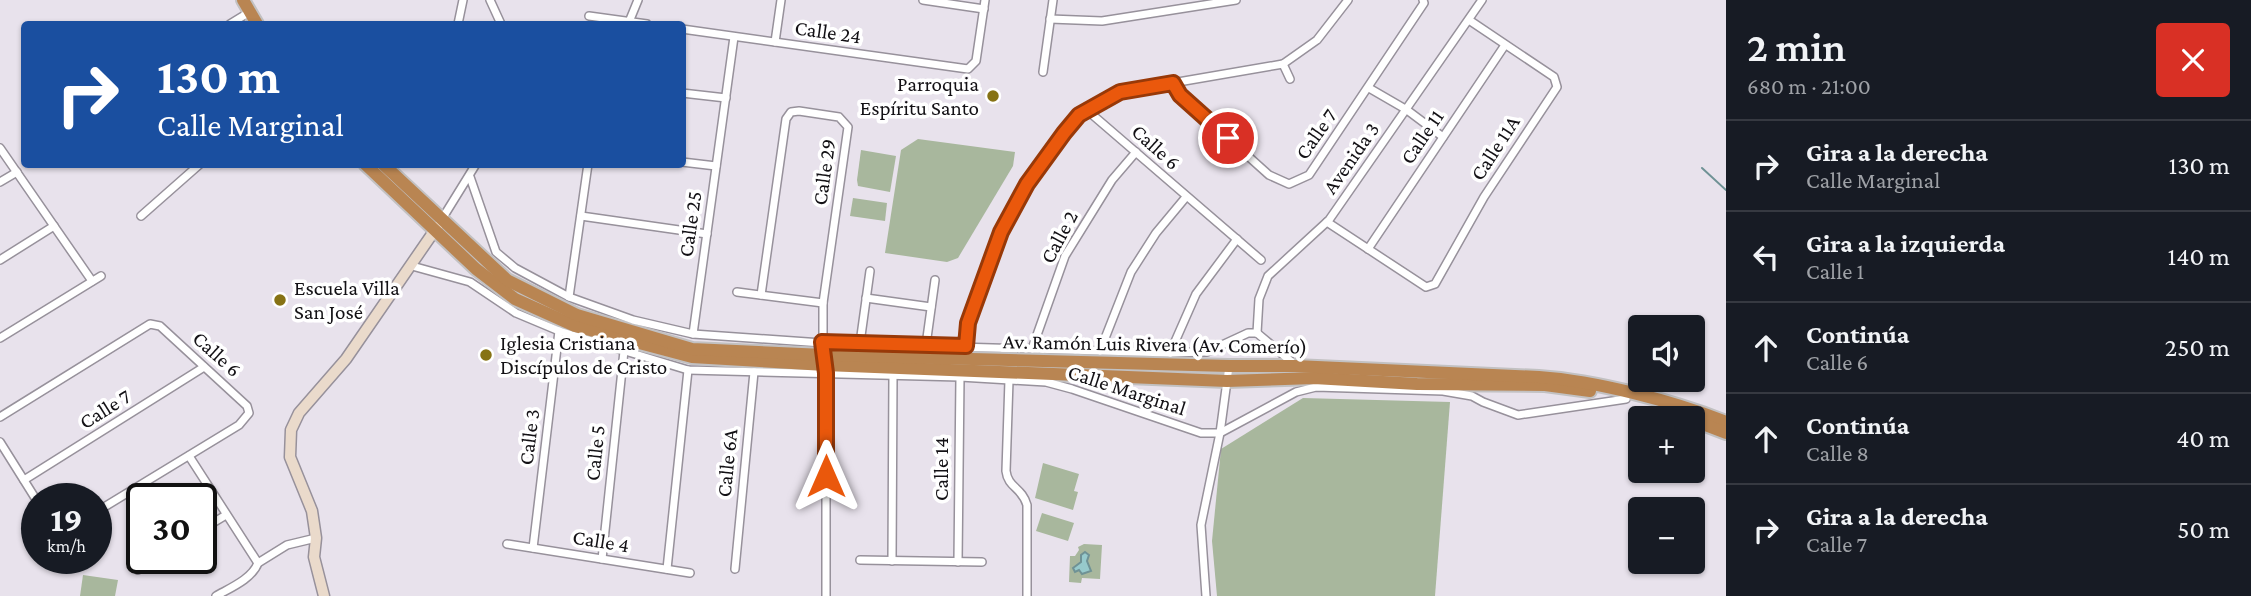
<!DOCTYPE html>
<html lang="es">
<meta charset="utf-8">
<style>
:root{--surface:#171b24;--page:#242831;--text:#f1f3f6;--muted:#9ea1a6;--line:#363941}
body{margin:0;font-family:"Crimson Pro",serif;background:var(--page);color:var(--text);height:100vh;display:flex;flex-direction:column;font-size:26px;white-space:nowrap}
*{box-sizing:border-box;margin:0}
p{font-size:23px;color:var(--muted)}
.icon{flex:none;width:38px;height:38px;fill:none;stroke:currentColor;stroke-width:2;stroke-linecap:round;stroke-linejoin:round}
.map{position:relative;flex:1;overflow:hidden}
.drawer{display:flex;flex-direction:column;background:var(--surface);width:525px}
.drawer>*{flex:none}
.guide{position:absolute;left:21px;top:21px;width:665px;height:147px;border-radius:7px;box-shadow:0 2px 5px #0004;background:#1a4fa0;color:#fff;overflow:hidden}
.buttons{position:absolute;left:1628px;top:315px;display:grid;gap:14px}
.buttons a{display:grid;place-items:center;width:77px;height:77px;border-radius:7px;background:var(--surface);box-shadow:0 2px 5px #0004;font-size:35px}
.speed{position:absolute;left:21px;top:483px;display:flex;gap:14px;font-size:35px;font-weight:700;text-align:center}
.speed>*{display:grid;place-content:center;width:91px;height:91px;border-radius:50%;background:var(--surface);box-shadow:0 2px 5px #0004;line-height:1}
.speed small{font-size:18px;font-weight:400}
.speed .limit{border:4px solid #111;border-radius:10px;background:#fff;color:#111}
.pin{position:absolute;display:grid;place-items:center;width:60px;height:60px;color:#fff;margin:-30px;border:4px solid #fff;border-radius:50%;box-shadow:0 2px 7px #0007}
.me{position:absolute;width:77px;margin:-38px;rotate:0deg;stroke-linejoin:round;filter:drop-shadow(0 0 5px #0008)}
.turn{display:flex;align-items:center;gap:24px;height:147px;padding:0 21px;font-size:32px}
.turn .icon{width:91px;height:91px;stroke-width:2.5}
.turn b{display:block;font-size:49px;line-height:60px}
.round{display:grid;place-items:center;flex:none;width:74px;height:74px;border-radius:7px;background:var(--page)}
.headline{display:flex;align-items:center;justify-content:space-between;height:119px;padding:0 21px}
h1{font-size:42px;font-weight:600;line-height:52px}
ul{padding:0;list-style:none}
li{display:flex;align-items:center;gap:21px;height:91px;padding:0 21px;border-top:2px solid var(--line)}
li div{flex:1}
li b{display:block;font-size:26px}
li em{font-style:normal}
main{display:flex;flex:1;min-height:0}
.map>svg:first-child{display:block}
</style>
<main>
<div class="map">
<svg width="1726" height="596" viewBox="0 0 1726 596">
<rect width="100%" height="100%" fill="#e8e2ec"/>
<!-- green -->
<g fill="#a8b79d">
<path d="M918,139L1015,152L1013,166L958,258L947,262L885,253L901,150Z"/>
<path d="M861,150L896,156L890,192L858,186L857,180Z"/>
<path d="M853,198L887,203L885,221L850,216Z"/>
<path d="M1303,398L1450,402L1435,596H1217L1212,541L1221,449Z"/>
<path d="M1043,463L1079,474L1074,491L1078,492L1073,510L1035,498Z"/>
<path d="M1042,513L1074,523L1068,541L1036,531Z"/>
<path d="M1084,544L1102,545L1100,579L1082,578L1081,583L1069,582L1070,556H1075L1079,550L1078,547Z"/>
<path d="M83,575L118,580L115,596H80Z"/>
</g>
<!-- water -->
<path fill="#97cacc" stroke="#6f9295" stroke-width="2" d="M1085,552L1089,555L1087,561L1091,571L1082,574L1079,570L1075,572L1073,568L1081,562V555Z"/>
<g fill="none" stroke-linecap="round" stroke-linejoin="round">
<!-- stream -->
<path stroke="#6f9295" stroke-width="2" d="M1702,168L1726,190"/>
<!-- street casing -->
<g stroke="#97919b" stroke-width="10">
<g id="street">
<path d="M490,0L501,24"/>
<path d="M923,0L984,9"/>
<path d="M589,16L647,24"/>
<path d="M1050,19L1102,21L1236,0"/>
<path d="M629,22L638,0"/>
<path d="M230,24L248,13"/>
<path d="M458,24L463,0"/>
<path d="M682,29L968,69L976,61L985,0"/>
<path d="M775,42L781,0"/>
<path d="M1283,64L1290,79"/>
<path d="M1043,72L1053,0"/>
<path d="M1173,83L1180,95L1269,175L1289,184L1309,175L1424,3L1423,0"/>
<path d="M1369,88L1407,110L1443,137"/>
<path d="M682,93L726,98"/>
<path d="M1088,111L1261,260"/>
<path d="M0,148L92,281"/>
<path d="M682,162L716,166"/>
<path d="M470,177L496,252L515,268L569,297L633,320L693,334L822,343L1170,353L1207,352L1248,333H1257"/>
<path d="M0,182L17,172"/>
<path d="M141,216L200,164"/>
<path d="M581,216L707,234"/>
<path d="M442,219L476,164"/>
<path d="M1327,222L1426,287L1435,284L1484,197L1557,87L1554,77L1469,20"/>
<path d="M1368,249L1505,45"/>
<path d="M0,260L54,226"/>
<path d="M412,266L470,282L516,313L559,331L688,370L960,377L1046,382L1072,389L1201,433H1220L1296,392L1316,387L1443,391L1472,396L1483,402L1518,415L1626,399"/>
<path d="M737,292L823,303"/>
<path d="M761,295L786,119L791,112L799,111L839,117L848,127L823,303V346"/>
<path d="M569,297L588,164"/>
<path d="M866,298L931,307"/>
<path d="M1257,333L1259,299L1268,276L1329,220L1482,0"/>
<path d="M1257,333L1294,364"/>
<path d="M693,334L734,37"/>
<path d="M0,338L101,276"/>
<path d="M860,343L870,271"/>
<path d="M926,345L935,280"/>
<path d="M966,346L968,323L1001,232L1027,184L1064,133L1079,115L1120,92L1283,64L1317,40L1348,0"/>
<path d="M1032,349L1065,256L1112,180L1136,152"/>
<path d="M1100,351L1131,272L1156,233L1186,197"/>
<path d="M1170,353L1196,294L1237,239"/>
<path d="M1009,380L1006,471C1008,488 1022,487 1027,505V596"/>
<path d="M0,417L150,324L160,326L247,406L249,413L239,425L96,512"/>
<path d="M0,442L37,501"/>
<path d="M189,456L258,563"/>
<path d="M24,480L204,367"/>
<path d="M201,530L226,515"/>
<path d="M507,544L690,573"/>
<path d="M533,548L559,331"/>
<path d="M602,559L624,351"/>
<path d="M860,560L982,562"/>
<path d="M892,561L893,375"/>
<path d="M958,562L960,377"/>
<path d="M667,569L688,370"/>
<path d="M735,569L754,372"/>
<path d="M138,570L157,558"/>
<path d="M216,596C230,588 252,579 258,563L287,545L316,538"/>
<path d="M826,596V371"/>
<path d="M1206,596L1201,525L1220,433L1229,366"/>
</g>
</g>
<!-- secondary casing -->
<g stroke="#97919b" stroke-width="13">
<path id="secondary" d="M324,596L314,557L316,538L312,511L290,457L291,430L299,413L346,359L437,227"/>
</g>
<!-- highway casing -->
<g stroke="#c2c1c2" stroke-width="16">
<g id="highway">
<path d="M243,0L257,24"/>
<path d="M365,164L476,269L515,299L575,326L692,357L825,365L1227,381L1314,378L1417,384L1545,385L1590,391"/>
<path d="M383,164L507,280L577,315L692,349L824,355L1229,366H1295L1539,377C1596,381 1673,401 1726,422"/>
<path d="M1692,420L1726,433"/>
</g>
</g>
<!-- street -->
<use href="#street" stroke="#fff" stroke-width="7"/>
<!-- secondary -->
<use href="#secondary" stroke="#eadacb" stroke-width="10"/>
<!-- highway -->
<use href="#highway" stroke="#b98552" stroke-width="12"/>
</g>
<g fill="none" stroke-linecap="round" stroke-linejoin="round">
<!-- route casing -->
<g stroke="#983908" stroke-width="18">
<path id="route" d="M826,476V373L822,342L966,346L968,323L1001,232L1027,184L1064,133L1079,115L1120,92L1173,83L1180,95L1228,138"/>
</g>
<!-- route -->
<use href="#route" stroke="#ea580c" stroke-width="12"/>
</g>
<!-- markers -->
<g fill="#867214" stroke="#fff" stroke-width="2.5">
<circle cx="993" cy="96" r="7"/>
<circle cx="280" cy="300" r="7"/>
<circle cx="486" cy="355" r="7"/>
</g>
<g text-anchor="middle" stroke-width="7" stroke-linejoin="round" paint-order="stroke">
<!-- street labels -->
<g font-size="21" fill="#131115" stroke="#fff">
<text transform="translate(828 32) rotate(8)" y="7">Calle 24</text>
<text transform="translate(1316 134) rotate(-55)" y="7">Calle 7</text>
<text transform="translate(1422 137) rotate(-56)" y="7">Calle 11</text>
<text transform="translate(1156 147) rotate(42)" y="7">Calle 6</text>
<text transform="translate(1495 148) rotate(-57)" y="7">Calle 11A</text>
<text transform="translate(1351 158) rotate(-55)" y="7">Avenida 3</text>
<text transform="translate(824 172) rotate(-82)" y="7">Calle 29</text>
<text transform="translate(690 224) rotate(-82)" y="7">Calle 25</text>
<text transform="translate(1059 237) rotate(-62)" y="7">Calle 2</text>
<text transform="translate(1155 344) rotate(1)" y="7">Av. Ramón Luis Rivera (Av. Comerío)</text>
<text transform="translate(217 354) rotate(42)" y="7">Calle 6</text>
<text transform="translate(1127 390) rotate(18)" y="7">Calle Marginal</text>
<text transform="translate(105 409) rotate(-32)" y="7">Calle 7</text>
<text transform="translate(529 437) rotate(-83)" y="7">Calle 3</text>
<text transform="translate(595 453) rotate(-84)" y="7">Calle 5</text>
<text transform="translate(727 463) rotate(-84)" y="7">Calle 6A</text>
<text transform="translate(941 469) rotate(-90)" y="7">Calle 14</text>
<text transform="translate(601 541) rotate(9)" y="7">Calle 4</text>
</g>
<!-- poi labels -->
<g font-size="21" fill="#131115" stroke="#fff" text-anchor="start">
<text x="979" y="91" text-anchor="end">Parroquia<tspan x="979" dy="24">Espíritu Santo</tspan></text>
<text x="294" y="295">Escuela Villa<tspan x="294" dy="24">San José</tspan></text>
<text x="500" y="350">Iglesia Cristiana<tspan x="500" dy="24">Discípulos de Cristo</tspan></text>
</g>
</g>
</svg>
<div class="buttons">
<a><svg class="icon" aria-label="sound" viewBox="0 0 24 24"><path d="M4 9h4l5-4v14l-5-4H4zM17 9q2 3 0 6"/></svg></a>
<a>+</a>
<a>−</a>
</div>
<div class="speed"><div>19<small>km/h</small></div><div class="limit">30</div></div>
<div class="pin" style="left:1228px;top:138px;background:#d93025"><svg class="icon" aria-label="arrive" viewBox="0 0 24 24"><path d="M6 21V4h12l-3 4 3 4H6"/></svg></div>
<svg class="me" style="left:826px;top:476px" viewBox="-20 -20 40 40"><path d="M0-17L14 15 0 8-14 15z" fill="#ea580c" stroke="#fff" stroke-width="4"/></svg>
<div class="guide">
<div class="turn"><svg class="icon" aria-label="right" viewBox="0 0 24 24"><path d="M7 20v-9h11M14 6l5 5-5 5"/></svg><div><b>130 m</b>Calle Marginal</div></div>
</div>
</div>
<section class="drawer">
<div class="headline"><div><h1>2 min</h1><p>680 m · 21:00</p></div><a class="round" style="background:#d93025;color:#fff"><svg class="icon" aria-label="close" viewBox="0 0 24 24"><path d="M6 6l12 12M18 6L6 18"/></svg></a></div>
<ul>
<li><svg class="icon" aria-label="right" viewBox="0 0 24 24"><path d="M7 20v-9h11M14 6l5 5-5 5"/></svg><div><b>Gira a la derecha</b><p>Calle Marginal</p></div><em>130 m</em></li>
<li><svg class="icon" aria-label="left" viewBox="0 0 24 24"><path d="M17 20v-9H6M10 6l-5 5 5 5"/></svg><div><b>Gira a la izquierda</b><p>Calle 1</p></div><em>140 m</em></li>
<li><svg class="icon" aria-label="ahead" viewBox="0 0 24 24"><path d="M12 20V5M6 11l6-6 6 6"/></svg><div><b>Continúa</b><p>Calle 6</p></div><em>250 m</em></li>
<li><svg class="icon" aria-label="ahead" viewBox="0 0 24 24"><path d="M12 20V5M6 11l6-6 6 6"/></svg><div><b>Continúa</b><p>Calle 8</p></div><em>40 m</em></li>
<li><svg class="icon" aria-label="right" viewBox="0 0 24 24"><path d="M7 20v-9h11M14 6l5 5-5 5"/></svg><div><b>Gira a la derecha</b><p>Calle 7</p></div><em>50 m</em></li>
</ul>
</section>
</main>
